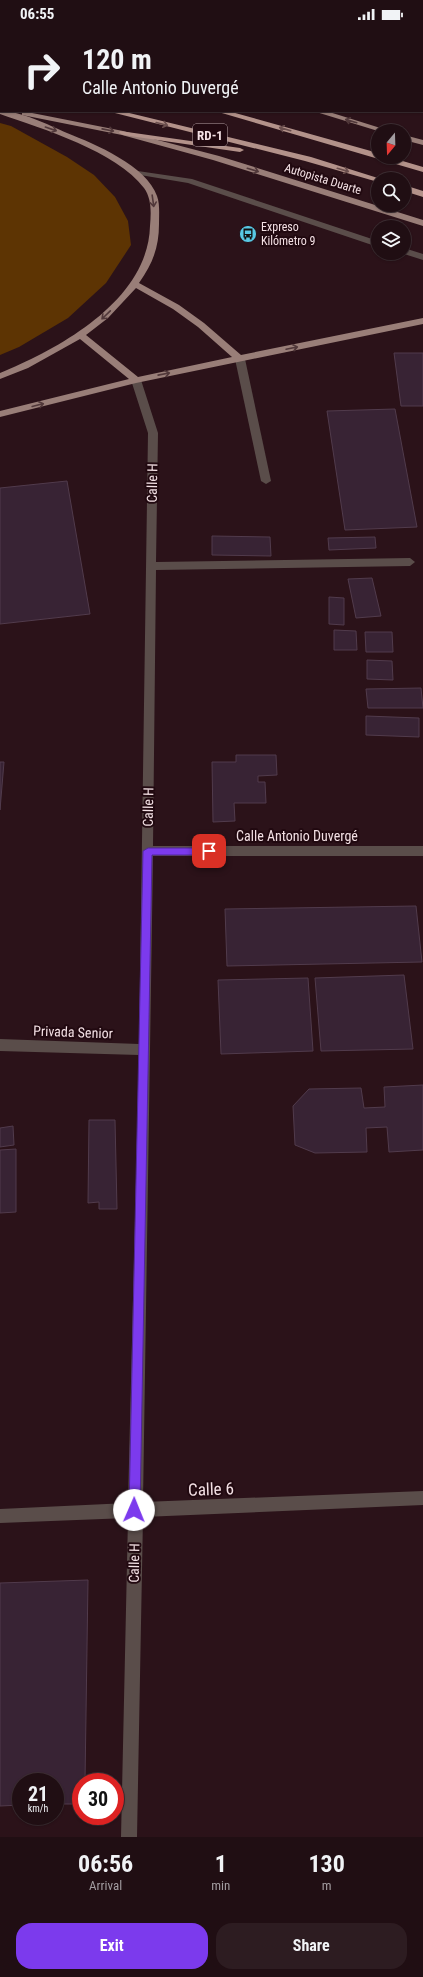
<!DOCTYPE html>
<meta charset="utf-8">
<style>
:root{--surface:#200e13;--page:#2d1c21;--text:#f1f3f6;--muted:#a29ca0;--line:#3d2e33;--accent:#7c3aed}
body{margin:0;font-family:"Roboto Condensed",sans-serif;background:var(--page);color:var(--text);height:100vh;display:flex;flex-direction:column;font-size:15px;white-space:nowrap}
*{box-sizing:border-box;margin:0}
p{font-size:13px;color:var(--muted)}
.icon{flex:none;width:22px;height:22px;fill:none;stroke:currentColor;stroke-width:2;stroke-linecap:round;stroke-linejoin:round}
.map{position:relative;height:1809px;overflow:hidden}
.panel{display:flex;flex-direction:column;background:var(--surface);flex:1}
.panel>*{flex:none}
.guide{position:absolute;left:0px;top:0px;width:423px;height:84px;box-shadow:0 1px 3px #0004,0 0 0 1px var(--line);background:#200e13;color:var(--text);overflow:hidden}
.needle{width:26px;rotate:199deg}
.tools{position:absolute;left:371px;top:96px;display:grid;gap:8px}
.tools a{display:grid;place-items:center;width:40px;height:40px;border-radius:50%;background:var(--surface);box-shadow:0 1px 3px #0004,0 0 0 1px var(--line);font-size:20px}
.speed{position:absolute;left:12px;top:1745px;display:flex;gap:8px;font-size:20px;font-weight:700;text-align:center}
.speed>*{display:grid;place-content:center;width:52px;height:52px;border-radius:50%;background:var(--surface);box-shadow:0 1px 3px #0004,0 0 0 1px var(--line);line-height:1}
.speed small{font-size:10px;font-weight:400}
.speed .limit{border:6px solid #d22;background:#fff;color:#111}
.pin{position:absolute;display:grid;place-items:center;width:34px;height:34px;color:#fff;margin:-17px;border-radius:8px;box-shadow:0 2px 6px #0006}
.me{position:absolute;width:44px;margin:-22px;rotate:1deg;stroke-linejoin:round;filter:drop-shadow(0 0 3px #0008)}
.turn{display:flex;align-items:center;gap:14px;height:84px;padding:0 16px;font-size:18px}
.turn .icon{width:52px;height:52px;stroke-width:2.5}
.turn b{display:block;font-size:28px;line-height:34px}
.eta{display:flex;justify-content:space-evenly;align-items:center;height:68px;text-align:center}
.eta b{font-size:24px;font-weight:700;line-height:28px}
.button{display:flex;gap:8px;margin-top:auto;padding:8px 16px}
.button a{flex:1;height:46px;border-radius:16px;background:var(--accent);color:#fff;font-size:16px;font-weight:700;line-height:46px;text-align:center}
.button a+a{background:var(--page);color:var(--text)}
.status{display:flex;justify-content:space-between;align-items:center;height:28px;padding:0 20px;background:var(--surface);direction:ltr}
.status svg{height:11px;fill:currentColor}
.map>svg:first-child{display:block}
</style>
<div class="status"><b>06:55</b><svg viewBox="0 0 49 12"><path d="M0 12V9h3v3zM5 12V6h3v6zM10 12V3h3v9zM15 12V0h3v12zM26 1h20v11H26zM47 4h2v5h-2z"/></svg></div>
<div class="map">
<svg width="423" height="1809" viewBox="0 0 423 1809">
<rect width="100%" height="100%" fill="#2b1219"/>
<!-- green -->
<path fill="#5d3403" d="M0,95L11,98L67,129L94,147L115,169L128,193L131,217L106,255L68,290L19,319L0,327Z"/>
<!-- building -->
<g fill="#382334" stroke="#513b4c">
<path d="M394,325H423V378H401Z"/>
<path d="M395,381L417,499L345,502L327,383Z"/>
<path d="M67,453L90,586L0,596V460Z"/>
<path d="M212,508L270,509L271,528L212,527Z"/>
<path d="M375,509L376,520L329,522L328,510Z"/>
<path d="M372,550L381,588L356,590L348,551Z"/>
<path d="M329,569L344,570V597L329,596Z"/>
<path d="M334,602L356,603L357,622H334Z"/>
<path d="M365,604H392L393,624H366Z"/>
<path d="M367,632L392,633L393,652L367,651Z"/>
<path d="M421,660L423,680H368L366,661Z"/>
<path d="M366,688L419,690V709L366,707Z"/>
<path d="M236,727H276L277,747L258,748V754H265L266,775H234L235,793L213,794L212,734H236Z"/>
<path d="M0,734H4L0,782Z"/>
<path d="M416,878L422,934L227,938L225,881Z"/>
<path d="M404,947L413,1021L321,1023L315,950Z"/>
<path d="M308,950L313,1023L221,1026L218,952Z"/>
<path d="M423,1057V1122L389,1124L387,1099L366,1100L367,1124L315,1125L295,1117L293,1078L309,1061L361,1060L364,1080L385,1079L384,1059Z"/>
<path d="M89,1092H115L117,1181H99V1174L88,1175Z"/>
<path d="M13,1098L14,1117L0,1119V1100Z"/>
<path d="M16,1121V1184L0,1185V1122Z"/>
<path d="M88,1552L85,1754H81V1776H55V1754H21V1777L0,1778V1555Z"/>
</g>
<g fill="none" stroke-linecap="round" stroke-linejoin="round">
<!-- minor -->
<g fill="#5a4d4a" fill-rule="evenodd">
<rect x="422" y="73" width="1" height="5"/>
<path d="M131,142L192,151L378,213V219L188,155L134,146H131Z"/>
<path d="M404,220L423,226V232L401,225H404Z"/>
<path d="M240,328L245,331L271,453L266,456L261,453L235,331Z"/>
<path d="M136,349L141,352L158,405L156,534L410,530L415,534L410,538L156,542L153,818H423V828H153L143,1474L423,1463V1477L143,1489L137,1809H121L128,1490L0,1495V1481L128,1475L139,1027L0,1023V1011L139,1016L148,405L131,352Z"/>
</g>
<!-- major -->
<g fill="#997e78" fill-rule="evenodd">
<path d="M298,0H306L297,1Z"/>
<rect x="0" y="9" width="1" height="4"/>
<path d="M0,81L1,83C20,83 49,97 67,105C95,116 147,138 157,168C160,176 159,187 159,196C159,219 153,235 139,255L179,277L204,295L241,327L423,290V296L136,355L0,389V383L129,351L80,311L28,340L0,351V345C61,320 148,272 150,198C151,186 152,171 144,160C116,123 43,101 0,86ZM136,260L173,281L198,299L232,329L138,349L86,307L108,290Z"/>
<path d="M22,83L123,103L219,128L423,192V198L213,132L122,107L22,87Z"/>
<path d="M313,83H326L390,103H378Z"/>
<path d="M404,107L423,112V117L404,112Z"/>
</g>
<!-- highway -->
<g fill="#b3928a" fill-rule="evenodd">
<rect x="0" y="31" width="1" height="4"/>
<rect x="0" y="57" width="1" height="4"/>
<path d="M107,83H121L311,129L381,151H378V154L305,133Z"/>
<path d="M215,83H228L378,125V129H389L423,139V144Z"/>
<path d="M120,103L240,120L244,122L240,124L123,107L119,105Z"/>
<path d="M404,157L423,163V169L404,163Z"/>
</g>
</g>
<!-- one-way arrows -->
<defs><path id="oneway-shaft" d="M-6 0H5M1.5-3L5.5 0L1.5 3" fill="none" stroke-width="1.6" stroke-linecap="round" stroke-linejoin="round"/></defs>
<g stroke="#51383a">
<use href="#oneway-shaft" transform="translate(351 93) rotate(-164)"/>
<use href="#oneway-shaft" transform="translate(51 101) rotate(19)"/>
<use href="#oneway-shaft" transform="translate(108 102) rotate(11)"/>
<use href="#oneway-shaft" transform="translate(253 142) rotate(17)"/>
<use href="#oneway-shaft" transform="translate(153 173) rotate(82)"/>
<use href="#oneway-shaft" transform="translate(106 287) rotate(136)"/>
<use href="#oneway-shaft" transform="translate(292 320) rotate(-12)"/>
<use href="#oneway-shaft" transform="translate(164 346) rotate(-11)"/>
<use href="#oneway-shaft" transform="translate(38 377) rotate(-14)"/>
</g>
<g stroke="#6a4e4d">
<use href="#oneway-shaft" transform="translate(162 96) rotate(14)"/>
<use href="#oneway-shaft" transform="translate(285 101) rotate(-164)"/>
<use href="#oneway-shaft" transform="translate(343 142) rotate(16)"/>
</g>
<!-- route -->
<path fill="#7c3aed" stroke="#51269a" d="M148,820H209L213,823L209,827H152L140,1482L138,1486L134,1488L131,1486L129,1482L143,823Z"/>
<!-- icons -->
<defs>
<g id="bus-disc" transform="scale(0.9)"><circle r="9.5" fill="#58c8e4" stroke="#210910"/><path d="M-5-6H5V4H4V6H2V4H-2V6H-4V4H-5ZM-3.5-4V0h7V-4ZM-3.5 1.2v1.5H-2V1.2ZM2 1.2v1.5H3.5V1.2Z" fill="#111"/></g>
</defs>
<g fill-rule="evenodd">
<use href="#bus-disc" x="248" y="206"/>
</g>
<g text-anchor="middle" stroke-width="4" stroke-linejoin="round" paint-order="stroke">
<!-- far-street labels -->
<g font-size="12" fill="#f3e0e4" stroke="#210910">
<text transform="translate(323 151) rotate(17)" y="4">Autopista Duarte</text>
</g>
<!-- far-poi labels -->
<g font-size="12" fill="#f3e0e4" stroke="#210910" text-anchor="start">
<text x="261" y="203">Expreso<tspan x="261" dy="14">Kilómetro 9</tspan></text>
</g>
<!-- shield labels -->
<rect fill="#210910" stroke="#b4a0a4" stroke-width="1" x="193" y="96" width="34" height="22" rx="3"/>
<g font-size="13" font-weight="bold" fill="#f3e0e4">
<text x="210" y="112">RD-1</text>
</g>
<!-- street labels -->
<g font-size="14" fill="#f3e0e4" stroke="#210910">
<text transform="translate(152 455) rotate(-89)" y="5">Calle H</text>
<text transform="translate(148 779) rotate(-89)" y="5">Calle H</text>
<text x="297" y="813">Calle Antonio Duvergé</text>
<text transform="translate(73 1004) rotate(2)" y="5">Privada Senior</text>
<text transform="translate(134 1535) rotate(-89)" y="5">Calle H</text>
</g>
<!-- near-street labels -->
<g font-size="17" fill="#f3e0e4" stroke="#210910">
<text transform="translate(211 1461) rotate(-2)" y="6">Calle 6</text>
</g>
</g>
</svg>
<div class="tools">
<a><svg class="needle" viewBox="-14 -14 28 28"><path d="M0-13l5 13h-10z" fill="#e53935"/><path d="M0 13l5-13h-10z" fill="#a29ca0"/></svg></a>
<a><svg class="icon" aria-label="search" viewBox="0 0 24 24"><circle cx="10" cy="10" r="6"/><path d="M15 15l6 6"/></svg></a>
<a><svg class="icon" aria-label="layers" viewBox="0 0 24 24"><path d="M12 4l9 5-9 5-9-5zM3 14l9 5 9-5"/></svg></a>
</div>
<div class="speed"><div>21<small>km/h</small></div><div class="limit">30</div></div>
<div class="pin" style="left:209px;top:823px;background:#d93025"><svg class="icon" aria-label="arrive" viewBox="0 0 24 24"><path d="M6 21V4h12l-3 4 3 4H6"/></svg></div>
<svg class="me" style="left:134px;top:1482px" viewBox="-20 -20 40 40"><circle r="19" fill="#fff"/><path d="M0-13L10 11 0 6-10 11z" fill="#7c3aed"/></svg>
<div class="guide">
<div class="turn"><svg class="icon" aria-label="right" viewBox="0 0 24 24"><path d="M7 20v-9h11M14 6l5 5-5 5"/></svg><div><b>120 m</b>Calle Antonio Duvergé</div></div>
</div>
</div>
<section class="panel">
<div class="eta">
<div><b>06:56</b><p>Arrival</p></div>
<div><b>1</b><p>min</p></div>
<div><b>130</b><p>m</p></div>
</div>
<div class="button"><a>Exit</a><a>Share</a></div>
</section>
